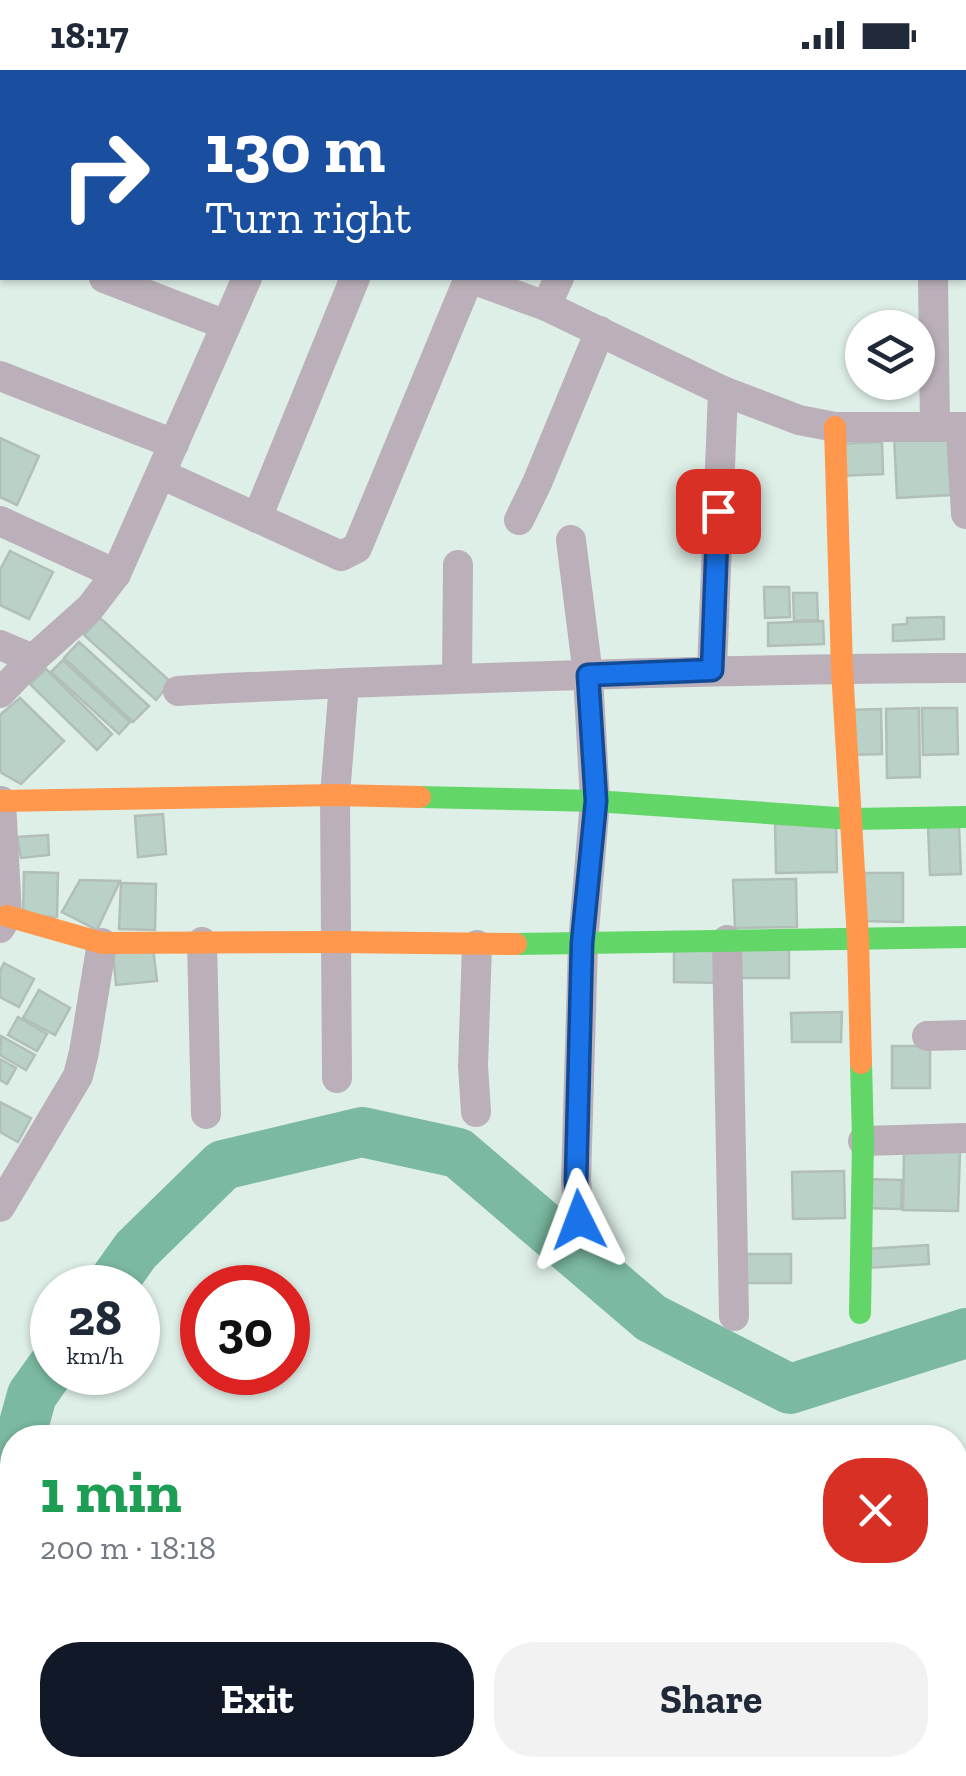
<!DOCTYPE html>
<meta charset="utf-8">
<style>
:root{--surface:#fff;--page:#f2f2f3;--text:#1f2937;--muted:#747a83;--accent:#111827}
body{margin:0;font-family:"Zilla Slab",serif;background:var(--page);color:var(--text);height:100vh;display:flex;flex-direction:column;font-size:38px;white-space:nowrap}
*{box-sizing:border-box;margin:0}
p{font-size:32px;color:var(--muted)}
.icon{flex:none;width:55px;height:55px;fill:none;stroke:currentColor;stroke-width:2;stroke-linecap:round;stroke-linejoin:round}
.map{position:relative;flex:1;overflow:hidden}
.panel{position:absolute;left:0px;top:1355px;width:968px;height:352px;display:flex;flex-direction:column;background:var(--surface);border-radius:40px 40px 0 0;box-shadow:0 2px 8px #0004}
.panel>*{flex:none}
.guide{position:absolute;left:0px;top:0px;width:968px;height:210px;box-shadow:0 2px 8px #0004;background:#1a4fa0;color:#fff;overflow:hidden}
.buttons{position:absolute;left:845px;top:240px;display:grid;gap:20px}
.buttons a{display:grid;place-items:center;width:90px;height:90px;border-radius:50%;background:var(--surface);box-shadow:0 2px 8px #0004;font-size:50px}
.speed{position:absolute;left:30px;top:1195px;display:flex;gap:20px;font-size:50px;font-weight:700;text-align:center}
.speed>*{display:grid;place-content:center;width:130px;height:130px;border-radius:50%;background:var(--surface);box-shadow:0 2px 8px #0004;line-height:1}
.speed small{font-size:25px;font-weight:400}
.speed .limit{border:15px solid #d22;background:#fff;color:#111}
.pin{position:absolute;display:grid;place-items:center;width:85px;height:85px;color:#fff;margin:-42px;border-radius:20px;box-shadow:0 5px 15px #0006}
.me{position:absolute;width:110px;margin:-55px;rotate:357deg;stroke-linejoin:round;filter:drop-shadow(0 0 8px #0008)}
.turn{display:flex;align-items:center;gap:35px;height:210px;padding:0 40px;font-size:45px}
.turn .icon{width:130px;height:130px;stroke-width:2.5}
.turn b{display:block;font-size:70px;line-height:85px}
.round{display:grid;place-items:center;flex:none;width:105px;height:105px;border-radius:40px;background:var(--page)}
.headline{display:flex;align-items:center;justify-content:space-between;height:170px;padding:0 40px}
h1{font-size:60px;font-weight:800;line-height:75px;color:#1e9e55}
.cta{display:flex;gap:20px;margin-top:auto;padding:20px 40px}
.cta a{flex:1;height:115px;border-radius:40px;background:var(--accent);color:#fff;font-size:40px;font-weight:800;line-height:115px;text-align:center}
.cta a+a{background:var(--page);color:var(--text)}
.status{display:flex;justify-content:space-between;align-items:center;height:70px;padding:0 50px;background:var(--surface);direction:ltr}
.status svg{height:28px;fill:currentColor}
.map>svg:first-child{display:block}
</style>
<div class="status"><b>18:17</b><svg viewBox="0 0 49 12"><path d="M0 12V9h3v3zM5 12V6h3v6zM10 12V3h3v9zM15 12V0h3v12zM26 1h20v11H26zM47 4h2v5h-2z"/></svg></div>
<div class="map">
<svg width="966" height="1706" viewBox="0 0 966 1706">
<rect width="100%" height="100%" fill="#deefe7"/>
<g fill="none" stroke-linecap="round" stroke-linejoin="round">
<!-- river -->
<g stroke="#7bb9a0" stroke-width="50">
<path d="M109,1218L136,1180L223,1095L362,1062L458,1083L651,1248L790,1319L966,1263"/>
<path d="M20,1368L32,1325L52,1297"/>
<path d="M0,1435L12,1392"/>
</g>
</g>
<!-- building -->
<g fill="#b9d1c6" stroke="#b1bfb8" stroke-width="2.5">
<path d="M947,362L951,425L897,428L894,365Z"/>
<path d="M0,368L39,386L17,435L0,427Z"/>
<path d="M882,372L883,404L839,406L838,374Z"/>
<path d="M10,481L53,502L29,549L0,535V500Z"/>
<path d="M764,517H789L790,547L765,548Z"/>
<path d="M793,523H817L818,550L794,551Z"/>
<path d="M944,547V569L893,571V555L907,554V548Z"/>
<path d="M100,548L171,612L156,630L84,565Z"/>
<path d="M823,551L824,574L768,576V553Z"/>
<path d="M79,572L149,636L133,652L64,588Z"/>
<path d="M63,590L130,652L119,664L51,602Z"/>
<path d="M46,599L112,664L97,680L30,614Z"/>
<path d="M20,628L64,671L21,714L0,702V645Z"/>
<path d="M919,638L920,707L887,708L886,639Z"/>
<path d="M922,638H957L958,684L923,685Z"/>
<path d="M881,639L882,684L848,685L847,640Z"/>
<path d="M163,744L166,784L138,787L135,746Z"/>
<path d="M836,750L837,802L776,803L775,751Z"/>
<path d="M959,755L961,804L930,805L928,756Z"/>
<path d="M48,765L49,785L21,788L17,767Z"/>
<path d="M24,802L58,803L57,847L23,846Z"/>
<path d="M862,803H903V852L862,851Z"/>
<path d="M796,809L797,857L735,858L733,810Z"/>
<path d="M80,810L120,811L97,860L62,842Z"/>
<path d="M121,813L156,814L155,860L119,859Z"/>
<rect x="739" y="875" width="50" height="33"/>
<path d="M674,876H719V913L674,912Z"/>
<path d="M153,878L157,911L116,915L113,883Z"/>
<path d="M4,893L34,909L19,937L0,927V901Z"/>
<path d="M39,920L70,938L55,965L23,948Z"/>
<path d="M842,942L841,972H792L791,943Z"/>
<path d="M18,947L47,964L37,981L8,965Z"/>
<path d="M1,966L35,985L26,1000L0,985Z"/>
<rect x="892" y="976" width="38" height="42"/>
<path d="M0,989L16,998L7,1014L0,1010Z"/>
<path d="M0,1032L31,1048L18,1072L0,1062Z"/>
<path d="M904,1081L960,1082L958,1141L903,1140Z"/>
<path d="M844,1101L845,1148L793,1149L792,1102Z"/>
<path d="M864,1109L902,1110L901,1139L863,1138Z"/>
<path d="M928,1175L929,1194L867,1198L866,1179Z"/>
<rect x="741" y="1184" width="50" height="29"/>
</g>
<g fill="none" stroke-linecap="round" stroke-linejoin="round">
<!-- path -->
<g stroke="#b4b2b5" stroke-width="5" stroke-dasharray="8 8" stroke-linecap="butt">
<path d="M0,1658L12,1653"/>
<path d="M429,1695L436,1706"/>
</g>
<!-- street -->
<g stroke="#bbb0b9" stroke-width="30">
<path d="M81,0L86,2"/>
<path d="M390,0L395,2"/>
<path d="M924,0V2"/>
<path d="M344,2L346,0"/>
<path d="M652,2L653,0"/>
<path d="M965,24H966"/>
<path d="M965,164H966"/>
<path d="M0,167L2,168"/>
<path d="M104,208L226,255"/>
<path d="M469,208L546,236L723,321L799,350L835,357H966"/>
<path d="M933,208L935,356"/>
<path d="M546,236L559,208"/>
<path d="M0,306L174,374"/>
<path d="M961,357L966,444"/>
<path d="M161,404L341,486L357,478L469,208"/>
<path d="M257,448L355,208"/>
<path d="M519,450L537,413L600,261"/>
<path d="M0,451L116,504"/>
<path d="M571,470L588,605L595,731L583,873L576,1111L579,1150"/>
<path d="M0,575L33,589"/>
<path d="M712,600L723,321"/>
<path d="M457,608L458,495"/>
<path d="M178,621C234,617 289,616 345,613C552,605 759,599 966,598"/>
<path d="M0,623L33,589L90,538L116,504L247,208"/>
<path d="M0,858L7,846L1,731"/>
<path d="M727,870L734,1246"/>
<path d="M202,872L206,1044"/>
<path d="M927,966L966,965"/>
<path d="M337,1008L335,725L344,613"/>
<path d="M476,1042L473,996L477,875"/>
<path d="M863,1071L966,1068"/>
<path d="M0,1137L78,1006L84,982L102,873"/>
<path d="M955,1569L966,1564"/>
<path d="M667,1706L690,1695"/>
</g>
<!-- fast -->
<g stroke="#63d668" stroke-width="22">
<path d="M420,727L595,731L852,749L966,747"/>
<path d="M516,874L966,867"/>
<path d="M860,1243L863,1071L861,993"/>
</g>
<!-- slow -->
<g stroke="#ff974d" stroke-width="22">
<path d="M835,357L842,599L858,869L861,993"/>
<path d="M0,731L335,725L420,727"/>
<path d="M7,846L102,873L335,872L516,874"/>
</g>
</g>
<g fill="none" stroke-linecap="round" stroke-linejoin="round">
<!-- route casing -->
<g stroke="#114b97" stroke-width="25">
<path id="route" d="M579,1150L576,1111L582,873L596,731L588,605L712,600L718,441"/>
</g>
<!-- route -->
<use href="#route" stroke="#1a73e8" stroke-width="18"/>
</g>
</svg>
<div class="buttons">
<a><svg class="icon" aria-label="layers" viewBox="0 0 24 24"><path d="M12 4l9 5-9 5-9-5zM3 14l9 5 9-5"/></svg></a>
</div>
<div class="speed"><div>28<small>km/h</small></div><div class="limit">30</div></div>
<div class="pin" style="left:718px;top:441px;background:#d93025"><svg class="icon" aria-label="arrive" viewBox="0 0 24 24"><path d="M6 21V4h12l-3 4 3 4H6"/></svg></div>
<svg class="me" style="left:579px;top:1150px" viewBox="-20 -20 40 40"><path d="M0-17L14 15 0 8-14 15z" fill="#1a73e8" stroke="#fff" stroke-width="4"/></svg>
<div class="guide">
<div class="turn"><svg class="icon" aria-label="right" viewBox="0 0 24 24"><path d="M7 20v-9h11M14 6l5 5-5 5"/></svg><div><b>130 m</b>Turn right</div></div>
</div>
<section class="panel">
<div class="headline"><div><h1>1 min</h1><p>200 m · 18:18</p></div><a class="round" style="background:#d93025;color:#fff"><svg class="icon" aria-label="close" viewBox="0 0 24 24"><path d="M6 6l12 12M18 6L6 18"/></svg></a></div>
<div class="cta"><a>Exit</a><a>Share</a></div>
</section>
</div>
